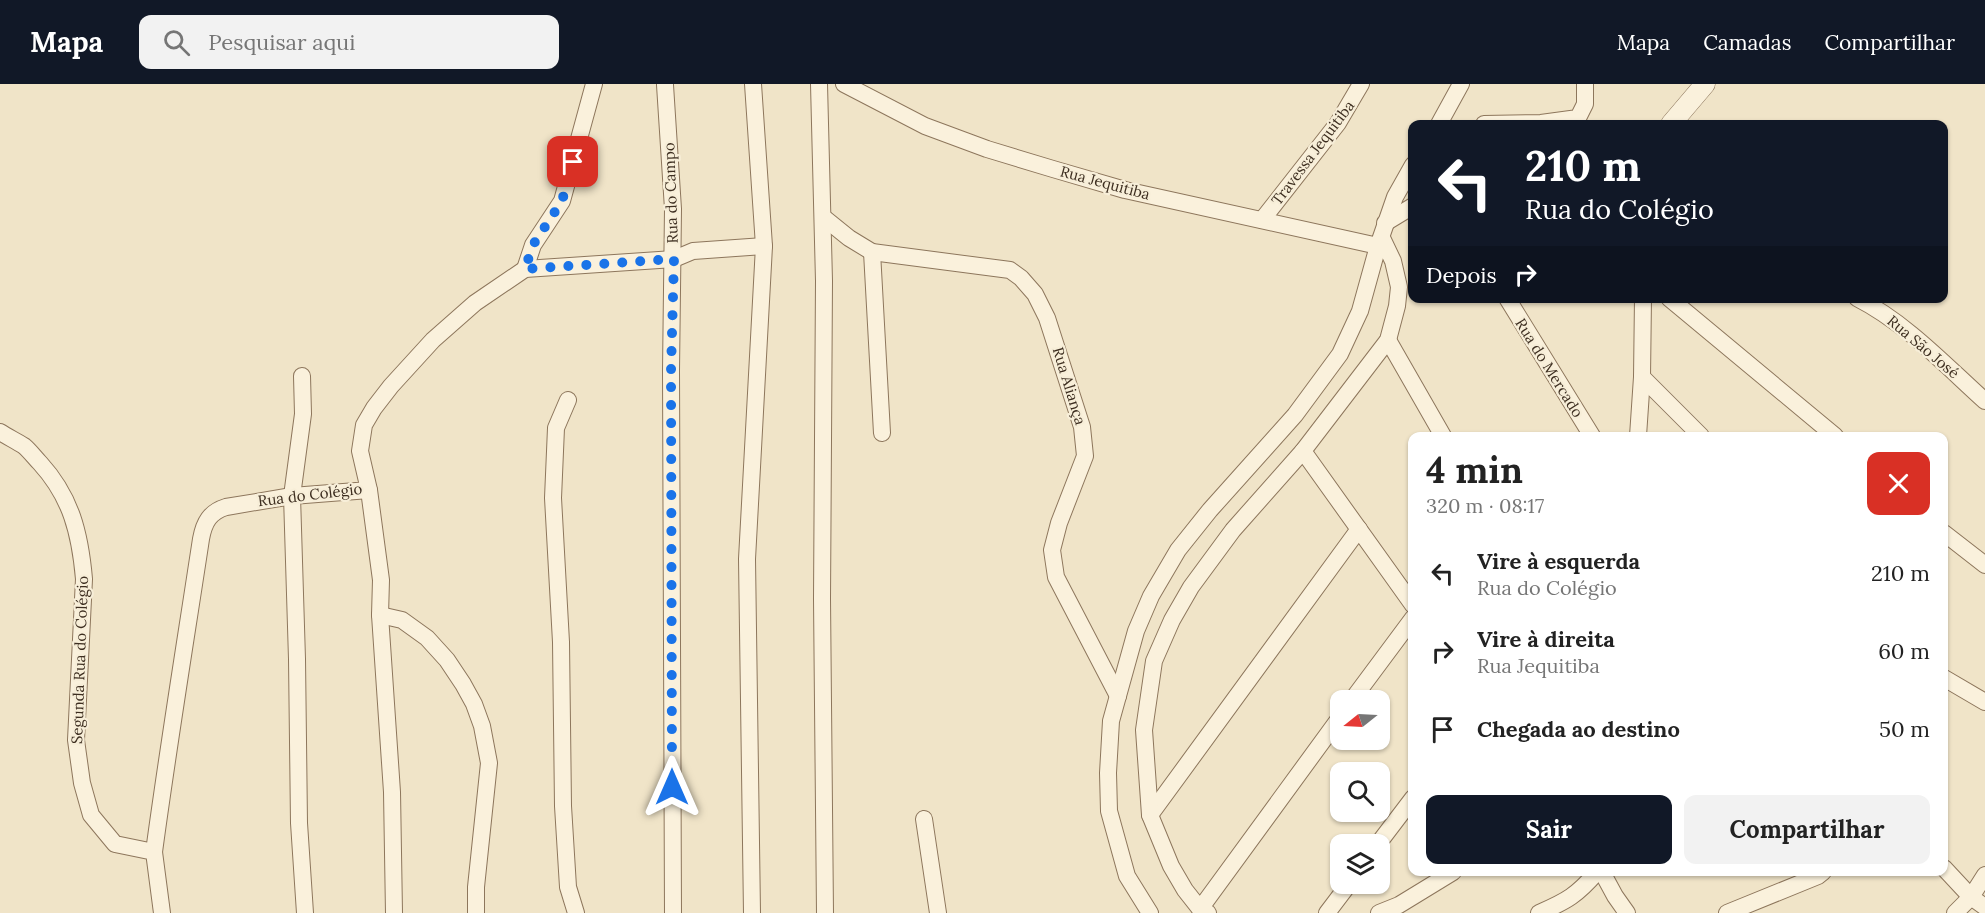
<!DOCTYPE html>
<html lang="pt">
<meta charset="utf-8">
<style>
:root{--surface:#fff;--page:#f2f2f2;--text:#222;--muted:#767676;--accent:#111827}
body{margin:0;font-family:Lora,serif;background:var(--page);color:var(--text);height:100vh;display:flex;flex-direction:column;font-size:22px;white-space:nowrap}
*{box-sizing:border-box;margin:0}
p{font-size:20px;color:var(--muted)}
.icon{flex:none;width:33px;height:33px;fill:none;stroke:currentColor;stroke-width:2;stroke-linecap:round;stroke-linejoin:round}
.map{position:relative;flex:1;overflow:hidden}
.sheet{position:absolute;left:1408px;top:348px;width:540px;height:444px;display:flex;flex-direction:column;background:var(--surface);border-radius:12px;box-shadow:0 2px 4px #0004}
.sheet>*{flex:none}
.banner{position:absolute;left:1408px;top:36px;width:540px;height:183px;border-radius:12px;box-shadow:0 2px 4px #0004;background:#111827;color:#fff;overflow:hidden}
.needle{width:39px;rotate:252deg}
.fabs{position:absolute;left:1330px;top:606px;display:grid;gap:12px}
.fabs a{display:grid;place-items:center;width:60px;height:60px;border-radius:12px;background:var(--surface);box-shadow:0 2px 4px #0004;font-size:30px}
.pin{position:absolute;display:grid;place-items:center;width:51px;height:51px;color:#fff;margin:-26px;border-radius:12px;box-shadow:0 3px 9px #0006}
.me{position:absolute;width:66px;margin:-33px;rotate:0deg;stroke-linejoin:round;filter:drop-shadow(0 0 4px #0008)}
.turn{display:flex;align-items:center;gap:21px;height:126px;padding:0 18px;font-size:27px}
.turn .icon{width:78px;height:78px;stroke-width:2.5}
.turn b{display:block;font-size:42px;line-height:51px}
.then{display:flex;align-items:center;height:57px;padding:0 18px;background:#0003;gap:12px;font-size:22px}
.round{display:grid;place-items:center;flex:none;width:63px;height:63px;border-radius:12px;background:var(--page)}
.head{display:flex;align-items:center;justify-content:space-between;height:102px;padding:0 18px}
h1{font-size:36px;font-weight:700;line-height:45px}
.cta{display:flex;gap:12px;margin-top:auto;padding:12px 18px}
.cta a{flex:1;height:69px;border-radius:12px;background:var(--accent);color:#fff;font-size:24px;font-weight:700;line-height:69px;text-align:center}
.cta a+a{background:var(--page);color:var(--text)}
ul{padding:0;list-style:none}
li{display:flex;align-items:center;gap:18px;height:78px;padding:0 18px}
li div{flex:1}
li b{display:block;font-size:22px}
li em{font-style:normal}
header{display:flex;align-items:center;gap:36px;box-sizing:border-box;height:84px;padding:0 30px;background:var(--accent);color:#fff}
header strong{font-size:28px}
nav{display:flex;gap:33px;margin-inline-start:auto;font-size:21px}
.search{width:420px;height:54px;background:var(--page);display:flex;align-items:center;gap:15px;box-sizing:border-box;padding:0 21px;border-radius:12px;color:var(--muted);font-size:22px}
.map>svg:first-child{display:block}
</style>
<header>
<strong>Mapa</strong>
<div class="search"><svg class="icon" aria-label="search" viewBox="0 0 24 24"><circle cx="10" cy="10" r="6"/><path d="M15 15l6 6"/></svg>Pesquisar aqui</div>
<nav><a>Mapa</a><a>Camadas</a><a>Compartilhar</a></nav>
</header>
<div class="map">
<svg width="1985" height="829" viewBox="0 0 1985 829">
<rect width="100%" height="100%" fill="#f0e4c8"/>
<g fill="none" stroke-linecap="round" stroke-linejoin="round">
<!-- minor casing -->
<g stroke="#8d765c" stroke-width="18">
<g id="minor">
<path d="M819,0L824,197L822,515L825,829"/>
<path d="M844,0L925,42L987,65L1053,85L1125,106L1378,162"/>
<path d="M665,1L673,125L671,287L673,829"/>
<path d="M1439,40L1461,0"/>
<path d="M1484,40L1541,39L1578,34L1585,20V0"/>
<path d="M823,133L849,154L872,168L1010,186L1021,194L1035,210L1047,234L1082,343L1085,372L1059,439L1052,466L1056,493L1118,612"/>
<path d="M1262,136L1338,39L1361,0"/>
<path d="M1385,139L1413,122"/>
<path d="M872,168L882,349"/>
<path d="M525,185L533,161L562,117L594,0"/>
<path d="M1507,214L1592,352"/>
<path d="M1669,214L1835,352"/>
<path d="M1857,214C1906,239 1944,280 1985,317"/>
<path d="M1388,256L1443,352"/>
<path d="M302,292L303,330L292,412L297,575L299,739L305,829"/>
<path d="M1642,293L1701,352"/>
<path d="M568,316L556,344L553,414L561,558L563,722L568,803L576,829"/>
<path d="M0,348C8,353 16,357 24,362C30,367 35,374 40,379C71,413 80,449 84,495L76,656L82,699L91,731L115,760L154,768L162,829"/>
<path d="M1638,352L1642,293L1643,214"/>
<path d="M1303,367L1413,521"/>
<path d="M369,406L381,496L380,531L392,708L394,829"/>
<path d="M1944,449L1985,481"/>
<path d="M380,531L402,536L427,554L447,576L463,600L474,620L482,642L489,679L476,803V829"/>
<path d="M1944,594L1985,618"/>
<path d="M1352,616L1413,534"/>
<path d="M1150,731L1359,445"/>
<path d="M924,735L938,829"/>
<path d="M1378,760L1413,714"/>
<path d="M154,768C168,664 185,560 201,455C204,438 210,428 226,423L292,412L369,406L360,367L364,341L374,324L391,302L433,256L475,219L525,185L674,175L693,167L764,162"/>
<path d="M1944,784L1971,813L1985,823"/>
<path d="M1602,788L1615,812L1627,829"/>
<path d="M1200,825L1341,632"/>
<path d="M752,829L747,475L764,162L753,0"/>
<path d="M1150,829L1127,792L1109,727L1108,689L1111,637L1136,547L1151,512L1178,466L1210,426L1295,331L1340,270L1360,227L1378,162L1395,113L1413,81"/>
<path d="M1208,829L1200,825L1185,806L1171,782L1150,731L1144,646L1154,577L1172,536L1191,503L1233,446L1303,367L1388,256L1397,222L1399,203L1393,177L1382,154"/>
<path d="M1327,829L1349,800"/>
<path d="M1379,829L1399,821L1453,788"/>
<path d="M1539,829C1567,817 1577,811 1597,788"/>
<path d="M1727,829L1818,792L1823,788"/>
<path d="M1955,829L1971,813L1985,791"/>
</g>
</g>
<!-- tertiary casing -->
<g stroke="#8d765c" stroke-width="21">
<path id="tertiary" d="M1671,40L1705,0"/>
</g>
<!-- minor -->
<use href="#minor" stroke="#faf1dc" stroke-width="16"/>
<!-- tertiary -->
<use href="#tertiary" stroke="#faf1dc" stroke-width="20"/>
</g>
<g fill="none" stroke-linecap="round" stroke-linejoin="round">
<!-- route -->
<path stroke="#1a73e8" stroke-width="10" stroke-dasharray="0 18" d="M573,78L562,117L533,161L525,185L674,175L671,287L672,703"/>
</g>
<g text-anchor="middle" stroke-width="4.5" stroke-linejoin="round" paint-order="stroke">
<!-- street labels -->
<g font-size="15" fill="#3d2e20" stroke="#f7eed8">
<text transform="translate(1313 69) rotate(-53)" y="5">Travessa Jequitiba</text>
<text transform="translate(1105 99) rotate(15)" y="5">Rua Jequitiba</text>
<text transform="translate(671 109) rotate(-92)" y="5">Rua do Campo</text>
<text transform="translate(1923 263) rotate(40)" y="5">Rua São José</text>
<text transform="translate(1549 284) rotate(58)" y="5">Rua do Mercado</text>
<text transform="translate(1069 302) rotate(73)" y="5">Rua Aliança</text>
<text transform="translate(310 411) rotate(-7)" y="5">Rua do Colégio</text>
<text transform="translate(80 576) rotate(-88)" y="5">Segunda Rua do Colégio</text>
</g>
</g>
</svg>
<div class="fabs">
<a><svg class="needle" viewBox="-14 -14 28 28"><path d="M0-13l5 13h-10z" fill="#e53935"/><path d="M0 13l5-13h-10z" fill="#767676"/></svg></a>
<a><svg class="icon" aria-label="search" viewBox="0 0 24 24"><circle cx="10" cy="10" r="6"/><path d="M15 15l6 6"/></svg></a>
<a><svg class="icon" aria-label="layers" viewBox="0 0 24 24"><path d="M12 4l9 5-9 5-9-5zM3 14l9 5 9-5"/></svg></a>
</div>
<div class="pin" style="left:573px;top:78px;background:#d93025"><svg class="icon" aria-label="arrive" viewBox="0 0 24 24"><path d="M6 21V4h12l-3 4 3 4H6"/></svg></div>
<svg class="me" style="left:672px;top:703px" viewBox="-20 -20 40 40"><path d="M0-17L14 15 0 8-14 15z" fill="#1a73e8" stroke="#fff" stroke-width="4"/></svg>
<div class="banner">
<div class="turn"><svg class="icon" aria-label="left" viewBox="0 0 24 24"><path d="M17 20v-9H6M10 6l-5 5 5 5"/></svg><div><b>210 m</b>Rua do Colégio</div></div>
<div class="then">Depois<svg class="icon" aria-label="right" viewBox="0 0 24 24"><path d="M7 20v-9h11M14 6l5 5-5 5"/></svg></div>
</div>
<section class="sheet">
<div class="head"><div><h1>4 min</h1><p>320 m · 08:17</p></div><a class="round" style="background:#d93025;color:#fff"><svg class="icon" aria-label="close" viewBox="0 0 24 24"><path d="M6 6l12 12M18 6L6 18"/></svg></a></div>
<ul>
<li><svg class="icon" aria-label="left" viewBox="0 0 24 24"><path d="M17 20v-9H6M10 6l-5 5 5 5"/></svg><div><b>Vire à esquerda</b><p>Rua do Colégio</p></div><em>210 m</em></li>
<li><svg class="icon" aria-label="right" viewBox="0 0 24 24"><path d="M7 20v-9h11M14 6l5 5-5 5"/></svg><div><b>Vire à direita</b><p>Rua Jequitiba</p></div><em>60 m</em></li>
<li><svg class="icon" aria-label="arrive" viewBox="0 0 24 24"><path d="M6 21V4h12l-3 4 3 4H6"/></svg><div><b>Chegada ao destino</b></div><em>50 m</em></li>
</ul>
<div class="cta"><a>Sair</a><a>Compartilhar</a></div>
</section>
</div>
